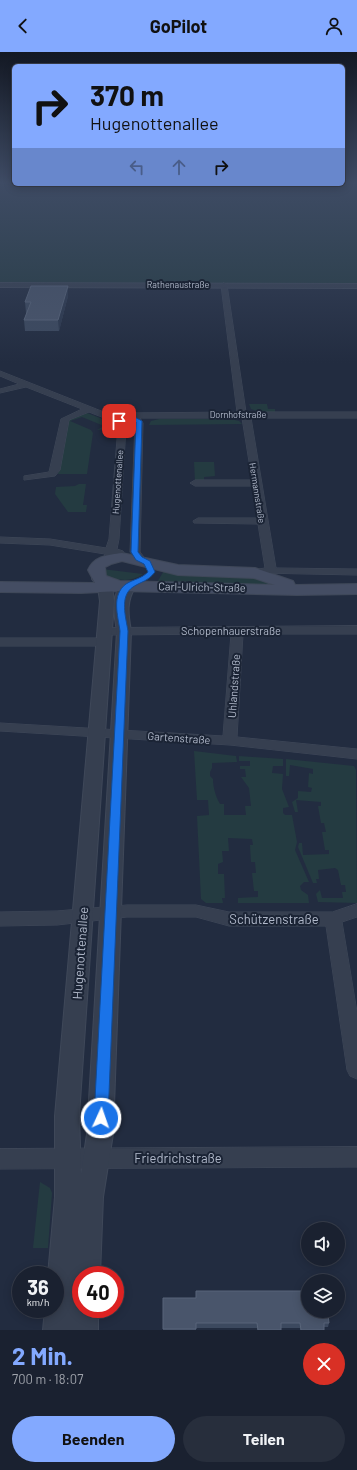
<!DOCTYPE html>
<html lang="de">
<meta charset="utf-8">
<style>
:root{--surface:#1a2130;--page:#272e3c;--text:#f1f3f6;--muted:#9fa3ab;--line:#383e4c;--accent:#83a9ff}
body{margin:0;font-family:Barlow,sans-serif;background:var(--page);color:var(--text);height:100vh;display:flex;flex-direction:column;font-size:15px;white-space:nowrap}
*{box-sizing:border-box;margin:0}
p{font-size:13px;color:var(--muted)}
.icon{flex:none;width:22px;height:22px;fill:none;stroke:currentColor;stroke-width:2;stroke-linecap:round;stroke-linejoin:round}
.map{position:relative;height:1278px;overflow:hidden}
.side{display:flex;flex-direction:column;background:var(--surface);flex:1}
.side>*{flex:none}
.top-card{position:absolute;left:12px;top:12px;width:333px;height:122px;border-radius:6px;box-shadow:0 2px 10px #0003,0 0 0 1px var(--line);background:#83a9ff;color:#111;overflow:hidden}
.controls{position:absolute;left:301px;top:1170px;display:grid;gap:8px}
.controls a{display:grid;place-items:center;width:44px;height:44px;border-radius:50%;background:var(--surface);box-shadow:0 2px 10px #0003,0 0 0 1px var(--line);font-size:20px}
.speed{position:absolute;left:12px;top:1214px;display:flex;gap:8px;font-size:20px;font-weight:700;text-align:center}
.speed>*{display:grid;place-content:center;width:52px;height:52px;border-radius:50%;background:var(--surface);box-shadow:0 2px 10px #0003,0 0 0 1px var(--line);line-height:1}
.speed small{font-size:10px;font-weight:400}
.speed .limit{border:6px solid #d22;background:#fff;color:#111}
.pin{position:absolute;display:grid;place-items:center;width:34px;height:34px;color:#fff;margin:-17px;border-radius:8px;box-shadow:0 2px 6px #0006}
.me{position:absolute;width:44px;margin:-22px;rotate:3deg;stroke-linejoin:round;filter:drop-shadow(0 0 3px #0008)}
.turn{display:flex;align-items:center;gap:14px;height:84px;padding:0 12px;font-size:18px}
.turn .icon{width:52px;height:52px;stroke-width:2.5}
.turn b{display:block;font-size:28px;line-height:34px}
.lanes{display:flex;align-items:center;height:38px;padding:0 12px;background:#0003;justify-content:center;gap:20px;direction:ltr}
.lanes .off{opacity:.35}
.round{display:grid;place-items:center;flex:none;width:42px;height:42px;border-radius:21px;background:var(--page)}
.summary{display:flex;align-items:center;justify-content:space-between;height:68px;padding:0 12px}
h1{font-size:24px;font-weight:700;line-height:30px;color:var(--accent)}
.primary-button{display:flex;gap:8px;margin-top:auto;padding:8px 12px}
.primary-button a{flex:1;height:46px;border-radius:24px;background:var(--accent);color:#111;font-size:16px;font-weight:700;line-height:46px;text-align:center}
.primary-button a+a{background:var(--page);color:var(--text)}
header{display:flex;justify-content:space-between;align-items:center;height:52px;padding:0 12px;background:var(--accent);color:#111;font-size:18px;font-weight:700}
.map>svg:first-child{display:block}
</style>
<header><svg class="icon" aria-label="back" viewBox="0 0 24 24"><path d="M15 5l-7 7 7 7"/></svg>GoPilot<svg class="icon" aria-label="person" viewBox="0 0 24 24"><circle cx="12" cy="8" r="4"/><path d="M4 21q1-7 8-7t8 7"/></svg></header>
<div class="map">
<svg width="357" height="1278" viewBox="0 0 357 1278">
<rect width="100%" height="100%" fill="#222c40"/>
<!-- green -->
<g fill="#243b41">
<rect x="0" y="132" width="357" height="100"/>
<path d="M249,352H267L268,357H275V360H260L251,357Z"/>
<path d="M87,361L113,371L114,376L97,378L104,374L82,365L70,369L91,378L93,381L87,422H58L69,368Z"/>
<path d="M159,367H231L239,369L242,372L149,373L151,369Z"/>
<path d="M194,410H214L215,424L204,425V429H195Z"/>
<path d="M79,432H86L83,453H87L86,460H68L55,442L56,435L75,434Z"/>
<path d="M102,517L143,522C131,531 118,528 104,524Z"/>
<path d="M165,517L256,524L278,534L156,532Z"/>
<path d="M194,699L236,704L237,710L212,711V716L210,720V724L213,727C213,736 216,745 220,752H224V763H246L245,754H251L249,736L241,725H246L245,717H240V714H250V709H239V704L283,707V714H273L272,721L283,722L282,737L289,755L283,756V761L285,763H292L297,790L295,798L309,830H304L300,834L301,838L308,843L309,851H238V846L258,845V839H254L252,821H256L255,810H251L250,793H253L252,787L228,786L229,799H222L223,810L218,812V822H224L225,846H222L223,851H206L201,847L197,764L209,763L208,748H197Z"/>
<path d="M286,707L354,714L356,718L357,851L318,850L316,842L320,838L322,846H343L342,840H346L345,833H341L338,818L335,816L318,818L319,827H316L317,831H313L298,795L299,791H302L303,803L329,802V798H325L322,780H326L324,771H321L318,754H321V750L296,748L298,760H295L292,750L298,746V739L311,740L312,736L308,735L309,721L313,722V717L290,713L289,724H286Z"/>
<path d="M40,1130L50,1136L52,1141L48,1196H33Z"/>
</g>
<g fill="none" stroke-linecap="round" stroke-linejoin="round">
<!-- minor casing -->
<g stroke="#3f4859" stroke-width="1">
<g id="minor">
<path d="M224,231L227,233L246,360H357V366H251L276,516L357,517V523L259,521L257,519L259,517L265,516L258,472L194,471L193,469L198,466H258L253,434H195L190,431L195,428H252L242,366H140L143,371L140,500L147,509L146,511H138L130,500L135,371L130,367L125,370L126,375L119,487L117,497L123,499L124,501L123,503L115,504L113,509L109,510L104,507L105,502L50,493L0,491V485L50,487L106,496L109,487L118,375L117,371L89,360L69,368L60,418L55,424L24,428V424L49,420L61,367L82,357L26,335L0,341V337L19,332L0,324V319L119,366L127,361L237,360L221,233Z"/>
<path d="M357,574V582H243L237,685L357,697V707L230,693L0,679V671L223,684L231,582L105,583L101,582L99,579L101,576Z"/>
<path d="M0,586H104L110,590L104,594H0Z"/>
<path d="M357,852V865L342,870L357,960V1027L350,1024L347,1018L326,874H229L196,865H127L57,873L0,874V860L57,859L127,853H196L229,860H332Z"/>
<path d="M357,1095V1115L0,1117V1097Z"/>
</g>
</g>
<!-- tertiary casing -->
<g stroke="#3f4859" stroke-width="2">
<g id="tertiary">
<path d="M0,231L357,232V236L0,235Z"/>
<path d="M99,523C111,526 113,538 114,549L79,1064L81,1122L87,1082L117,579C114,565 109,525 134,531L136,534C126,549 128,562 131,579L113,1082L103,1145L100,1223H81V1235L76,1232L75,1247L81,1244V1257H98V1278H43L45,1257H55V1223H48L55,1145V1064L100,549L98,535L92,527L94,524Z"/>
</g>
</g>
<!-- secondary casing -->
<g stroke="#3f4859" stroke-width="2">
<path id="secondary" d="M122,501L178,513L255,516L293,529L295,533L357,532V542L297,543L120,539L81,541L0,540V530L95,531L88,518C94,504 108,503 122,501ZM122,509L178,523L254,526L275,533L120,529L106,524L105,515L111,512Z"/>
</g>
<!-- minor -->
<use href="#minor" fill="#363f50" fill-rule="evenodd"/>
<!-- tertiary -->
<use href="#tertiary" fill="#363f50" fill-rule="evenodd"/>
<!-- secondary -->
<use href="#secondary" fill="#444d63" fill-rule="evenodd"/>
</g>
<!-- wall -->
<g fill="#3c495f">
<path d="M68,244L59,279H25L24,268L27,261H26L25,250Z"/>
<path d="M163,1246L322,1262L329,1271L328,1275H324V1278H300V1276H281V1278H257V1276H196V1278H163Z"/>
</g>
<!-- shaded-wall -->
<path fill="#2c384e" d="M68,234V244L59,279L58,268Z"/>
<!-- building -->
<g fill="#49556b" stroke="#59657a">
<path d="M31,234H68L58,268H24L31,250H25Z"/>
<path d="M196,1239H308V1259H322V1262H328L329,1271H324V1278H301L300,1271H281V1278H258L257,1271H196V1277H163V1246H196Z"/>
</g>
<!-- sky -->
<linearGradient id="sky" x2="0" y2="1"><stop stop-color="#131823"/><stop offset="0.42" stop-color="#3e4b64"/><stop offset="1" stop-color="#3e4b64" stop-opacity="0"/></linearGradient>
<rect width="357" height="311" fill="url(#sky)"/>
<!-- route -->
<path fill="#1a73e8" stroke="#114b97" d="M131,363L142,369L138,500L142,505L150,509L155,520C147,530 142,529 133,535C119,544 126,566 128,579L108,1066L106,1071L101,1073L96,1071L94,1066L120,579C118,564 111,543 126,532C134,527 141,527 148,520L144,512L136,508L131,500L136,370L130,367L119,371L116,369Z"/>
<g text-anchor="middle" stroke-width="4" stroke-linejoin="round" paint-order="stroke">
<!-- far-street labels -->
<g font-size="9" fill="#b2bacb" stroke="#1b2435">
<text x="178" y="236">Rathenaustraße</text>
<text x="238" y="366">Dornhofstraße</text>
<text transform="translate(118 430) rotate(-86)" y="3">Hugenottenallee</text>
<text transform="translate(257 441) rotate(81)" y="3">Hermannstraße</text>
</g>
<!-- street labels -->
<g font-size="11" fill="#b2bacb" stroke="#1b2435">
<text transform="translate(202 535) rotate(1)" y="4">Carl-Ulrich-Straße</text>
<text x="231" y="583">Schopenhauerstraße</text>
<text transform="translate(234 634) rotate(-86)" y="4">Uhlandstraße</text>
<text transform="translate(179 686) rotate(4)" y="4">Gartenstraße</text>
</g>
<!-- near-street labels -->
<g font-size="13" fill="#b2bacb" stroke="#1b2435">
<text x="274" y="872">Schützenstraße</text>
<text transform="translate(80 901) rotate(-86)" y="5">Hugenottenallee</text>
<text x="178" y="1111">Friedrichstraße</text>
</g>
</g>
</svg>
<div class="controls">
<a><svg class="icon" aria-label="sound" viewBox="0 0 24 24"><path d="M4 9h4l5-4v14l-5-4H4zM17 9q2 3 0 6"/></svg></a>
<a><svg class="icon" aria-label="layers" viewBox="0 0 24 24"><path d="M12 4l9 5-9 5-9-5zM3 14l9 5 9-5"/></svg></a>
</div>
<div class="speed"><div>36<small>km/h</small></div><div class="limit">40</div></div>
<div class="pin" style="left:119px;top:369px;background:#d93025"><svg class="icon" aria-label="arrive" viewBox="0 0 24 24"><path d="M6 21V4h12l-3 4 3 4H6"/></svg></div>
<svg class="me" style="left:101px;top:1066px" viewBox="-20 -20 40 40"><circle r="17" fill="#1a73e8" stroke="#fff" stroke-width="3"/><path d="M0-11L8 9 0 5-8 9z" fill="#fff"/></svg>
<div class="top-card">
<div class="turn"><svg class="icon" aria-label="right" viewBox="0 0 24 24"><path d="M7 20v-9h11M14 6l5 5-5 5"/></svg><div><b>370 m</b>Hugenottenallee</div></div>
<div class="lanes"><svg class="icon off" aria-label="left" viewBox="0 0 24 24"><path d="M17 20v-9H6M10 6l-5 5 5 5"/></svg><svg class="icon off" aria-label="ahead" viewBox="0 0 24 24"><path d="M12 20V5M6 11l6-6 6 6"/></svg><svg class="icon" aria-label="right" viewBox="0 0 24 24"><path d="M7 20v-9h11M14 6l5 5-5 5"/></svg></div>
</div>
</div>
<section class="side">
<div class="summary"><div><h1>2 Min.</h1><p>700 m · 18:07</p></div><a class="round" style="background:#d93025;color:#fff"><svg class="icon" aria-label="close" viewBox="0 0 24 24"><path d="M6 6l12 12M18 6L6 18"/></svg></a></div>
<div class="primary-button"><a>Beenden</a><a>Teilen</a></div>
</section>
